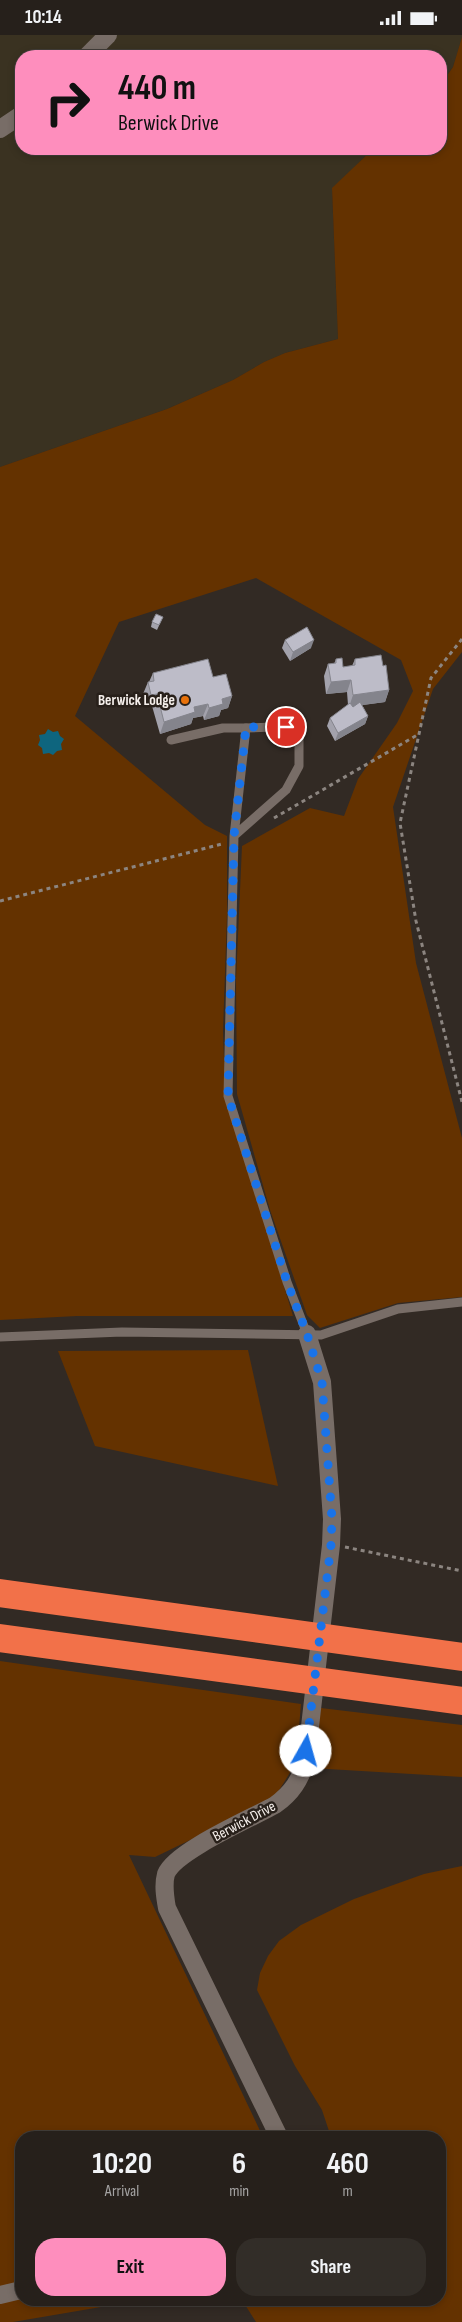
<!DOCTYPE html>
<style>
:root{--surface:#26201b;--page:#322d28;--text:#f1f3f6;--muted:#a4a3a3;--line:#423e3a;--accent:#fe8ebd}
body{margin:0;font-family:"Sofia Sans Condensed",sans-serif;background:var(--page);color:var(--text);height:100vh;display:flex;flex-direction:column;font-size:19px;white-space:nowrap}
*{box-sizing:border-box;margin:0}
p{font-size:16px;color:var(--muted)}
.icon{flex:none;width:28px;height:28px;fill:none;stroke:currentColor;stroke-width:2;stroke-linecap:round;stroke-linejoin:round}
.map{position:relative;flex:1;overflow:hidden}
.drawer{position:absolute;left:15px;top:2096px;width:431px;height:175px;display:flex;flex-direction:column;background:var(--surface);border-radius:20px;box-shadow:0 2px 8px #0003,0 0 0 1px var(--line)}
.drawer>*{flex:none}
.top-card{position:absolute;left:15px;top:15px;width:432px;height:105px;border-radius:20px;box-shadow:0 2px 8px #0003,0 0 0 1px var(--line);background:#fe8ebd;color:#111;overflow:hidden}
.pin{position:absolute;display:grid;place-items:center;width:42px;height:42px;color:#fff;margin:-21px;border:2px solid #fff;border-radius:50%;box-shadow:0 1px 5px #0007}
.me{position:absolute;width:55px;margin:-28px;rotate:7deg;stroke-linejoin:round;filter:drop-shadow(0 0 4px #0008)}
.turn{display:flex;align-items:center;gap:18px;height:105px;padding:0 20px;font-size:22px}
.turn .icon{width:65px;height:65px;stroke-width:2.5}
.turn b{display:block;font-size:35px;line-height:42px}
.eta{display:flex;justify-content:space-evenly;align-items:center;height:85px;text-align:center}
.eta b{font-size:30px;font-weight:700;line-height:35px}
.button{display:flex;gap:10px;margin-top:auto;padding:10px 20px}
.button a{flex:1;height:58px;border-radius:20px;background:var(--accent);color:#111;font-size:20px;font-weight:700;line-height:58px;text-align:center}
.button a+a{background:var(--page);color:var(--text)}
.status{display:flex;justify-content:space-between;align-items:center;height:35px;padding:0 25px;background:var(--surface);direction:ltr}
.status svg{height:14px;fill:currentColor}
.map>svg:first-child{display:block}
</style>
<div class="status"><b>10:14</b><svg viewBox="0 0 49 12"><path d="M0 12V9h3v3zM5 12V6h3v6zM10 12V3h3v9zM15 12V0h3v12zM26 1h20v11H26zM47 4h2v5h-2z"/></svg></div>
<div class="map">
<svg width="462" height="2287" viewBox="0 0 462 2287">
<rect width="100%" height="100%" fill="#322a24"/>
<!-- industrial -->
<path fill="#3a3221" d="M0,0H462V3L453,32L441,49V21H21V114H373L332,154L338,304L285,318L264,327L233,345L167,374L0,432Z"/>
<!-- green -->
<g fill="#643200">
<path d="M462,2V617L433,654L393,772L416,928L462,1103V1262L398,1268L320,1293L307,1280L270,1175L237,1059L236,945L242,811L310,773L344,781L358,744L397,688L413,656L401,625L256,543L119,587L75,681L205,790L227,801V880L223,996L225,1058L293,1281H77L0,1285V432L167,374L233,345L264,327L285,318L338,304L332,153L373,114H441V49L453,32Z"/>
<path d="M248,1315L278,1451L95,1411L58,1316Z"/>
<path d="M0,1626L301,1669L296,1728L273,1765L155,1822L129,1820L263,2102H21V2265H123L101,2272L13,2287H0Z"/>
<path d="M321,1673L462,1690V1742L311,1733Z"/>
<path d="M462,1831V2287H256L242,2265H440V2102H331L322,2075L295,2031L257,1955L260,1938L268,1921L279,1906L301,1890L354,1864L424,1839Z"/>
</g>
<!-- water -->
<path fill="#0e657e" d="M48,694L53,697L58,696L60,701L64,704L61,709L62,715L57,716L53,720L49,718L43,719L42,713L38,710L40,705L39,700L45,699Z"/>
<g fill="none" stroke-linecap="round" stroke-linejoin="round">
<!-- path -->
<g stroke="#8c8580" stroke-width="3" stroke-dasharray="4 4" stroke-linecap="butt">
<path d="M462,604L431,643L400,788L416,886L462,1067"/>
<path d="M274,783L419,699"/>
<path d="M0,866L222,809"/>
<path d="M345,1512L462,1536"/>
</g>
<!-- service -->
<g stroke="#786d67" stroke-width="9">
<path d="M171,705L223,693H246"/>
<path d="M234,801L286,755L299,731V691L246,693L234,801L228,1061L287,1247L307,1299"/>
<path d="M0,1302L122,1297L321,1300L398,1274L462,1267"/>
</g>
<!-- minor -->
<g stroke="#786d67" stroke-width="18">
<path d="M87,21L108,0"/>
<path d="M0,94L21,80"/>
<path d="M279,2102L167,1873C165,1862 163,1850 166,1839C175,1816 252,1783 275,1770C292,1758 300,1745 306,1726L331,1510L332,1484L322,1347L307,1299"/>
<path d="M0,2260L21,2255"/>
</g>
<!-- motorway -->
<g stroke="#f27149" stroke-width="28">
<path d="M0,1558L462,1622"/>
<path d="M0,1603L462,1666"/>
</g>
</g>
<!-- wall -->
<g fill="#a3a2ac">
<path d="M163,582L157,595L151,592L152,587Z"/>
<path d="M285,605L311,613L290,626L282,613Z"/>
<path d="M336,624L343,632L352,631L355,624L383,631L389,655L385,667L362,670L368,681L365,689L335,706L327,691L330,683L348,670L347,657L326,659L324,641L328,629H334Z"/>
<path d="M153,638L213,642L232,661L228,673L221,675L219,681L204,685L203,681L193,683L191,689L160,699L152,671L147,672L143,659L148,647H149Z"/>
</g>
<!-- shaded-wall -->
<g fill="#84848c">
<path d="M314,605L311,613L290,626L293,617Z"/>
<path d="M351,645L347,657L326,659L331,647Z"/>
<path d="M389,655L385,667L349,672L353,660Z"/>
<path d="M157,659L152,671L147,672L151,660Z"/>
<path d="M232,661L228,673L221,675L219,681L204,685L209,673L222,664Z"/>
<path d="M208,669L203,681L193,683L191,689L160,699L164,687L194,672Z"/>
<path d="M368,681L365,689L335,706L338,698Z"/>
</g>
<!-- building -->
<g fill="#bdbcc8" stroke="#84848c">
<path d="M156,579L163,582L159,590L152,587Z"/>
<path d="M307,592L314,605L293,617L285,605Z"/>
<path d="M381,620L383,631L386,630L389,655L353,660L351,645L331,647L328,629L336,628V624L342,623L343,632L355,630V624Z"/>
<path d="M208,624L213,642L226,639L232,661L222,664L223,669L209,673L208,669L194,672L195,677L164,687L157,659L151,660L148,647L154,646L153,638Z"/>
<path d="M360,667L368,681L338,698L330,683L350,668L353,672Z"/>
</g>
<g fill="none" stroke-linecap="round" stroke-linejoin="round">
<!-- route -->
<path stroke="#1a73e8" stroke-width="9" stroke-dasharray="0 16.2" d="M286,692H246L234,801L228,1061L287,1247L307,1299L322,1347L332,1484L331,1510L306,1716"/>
</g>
<!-- markers -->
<circle fill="#e8710a" stroke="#28201a" stroke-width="2" cx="185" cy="665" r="5"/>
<g text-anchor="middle" stroke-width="5" stroke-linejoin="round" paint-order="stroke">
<!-- poi labels -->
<g font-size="15" font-weight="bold" fill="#f5efeb" stroke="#28201a" text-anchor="end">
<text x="175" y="670">Berwick Lodge</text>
</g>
<!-- street labels -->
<g font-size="15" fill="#f5efeb" stroke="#28201a">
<text transform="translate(244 1786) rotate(-28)" y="5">Berwick Drive</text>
</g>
</g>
</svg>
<div class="pin" style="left:286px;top:692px;background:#d93025"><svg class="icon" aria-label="arrive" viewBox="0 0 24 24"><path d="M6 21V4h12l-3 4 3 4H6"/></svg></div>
<svg class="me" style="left:306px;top:1716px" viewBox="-20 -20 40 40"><circle r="19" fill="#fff"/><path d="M0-13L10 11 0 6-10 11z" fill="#1a73e8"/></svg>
<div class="top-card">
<div class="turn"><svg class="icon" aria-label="right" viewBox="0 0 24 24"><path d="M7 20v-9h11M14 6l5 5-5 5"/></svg><div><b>440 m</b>Berwick Drive</div></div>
</div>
<section class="drawer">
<div class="eta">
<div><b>10:20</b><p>Arrival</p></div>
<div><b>6</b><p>min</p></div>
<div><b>460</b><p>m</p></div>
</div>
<div class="button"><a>Exit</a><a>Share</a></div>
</section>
</div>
